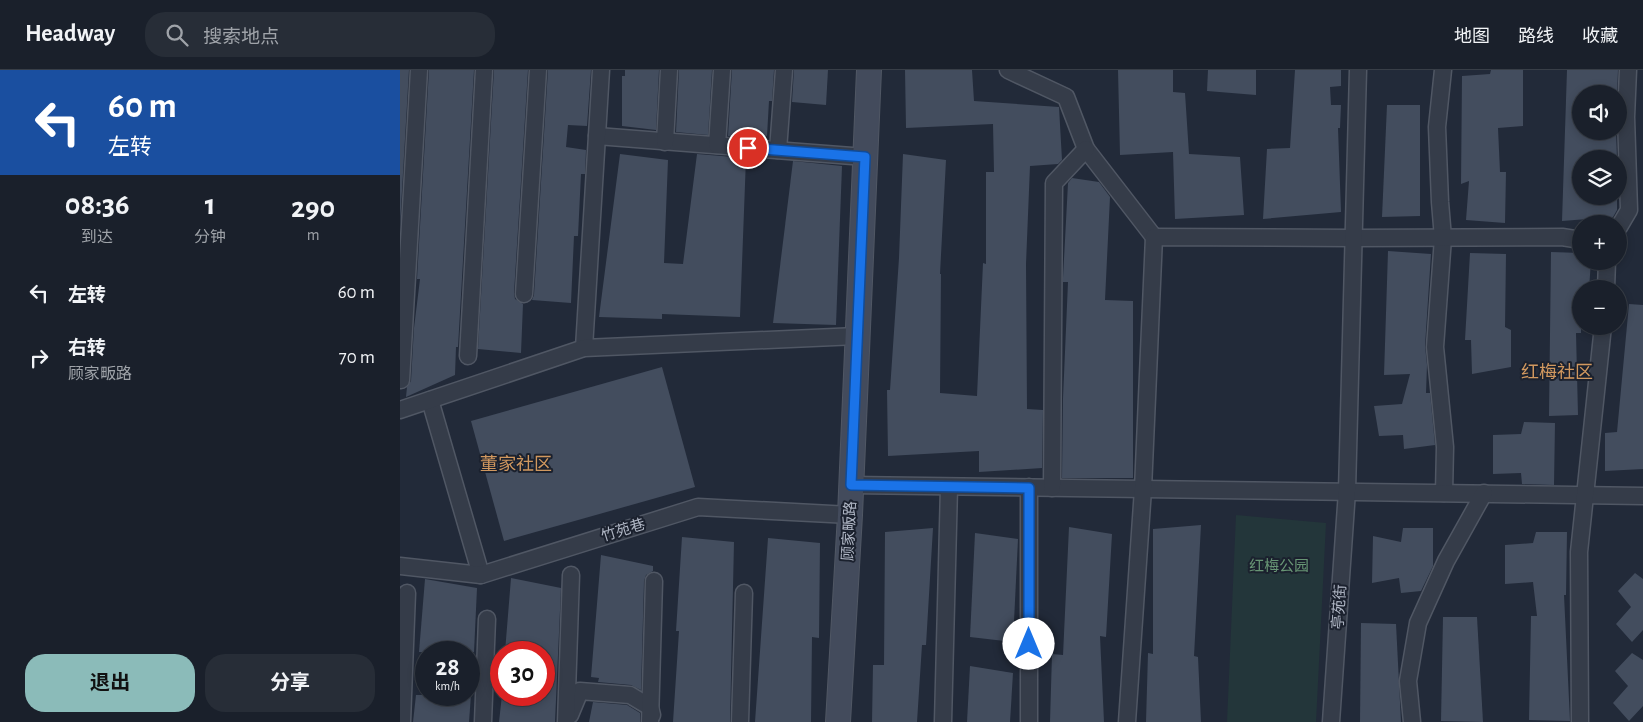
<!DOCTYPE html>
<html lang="zh">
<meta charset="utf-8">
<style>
:root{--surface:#1a202b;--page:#272d37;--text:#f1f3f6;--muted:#9fa3a9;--line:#383e47;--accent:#8bbbb9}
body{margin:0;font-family:"Alegreya Sans","Noto Sans SC",sans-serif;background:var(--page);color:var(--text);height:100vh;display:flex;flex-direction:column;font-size:19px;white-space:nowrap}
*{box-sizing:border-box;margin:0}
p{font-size:16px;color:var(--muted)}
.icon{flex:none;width:28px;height:28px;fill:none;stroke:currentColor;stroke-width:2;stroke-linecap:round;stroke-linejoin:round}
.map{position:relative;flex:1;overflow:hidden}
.sheet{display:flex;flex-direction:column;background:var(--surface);width:400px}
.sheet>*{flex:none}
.banner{background:#1a4fa0;color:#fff;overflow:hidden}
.fabs{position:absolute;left:1172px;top:15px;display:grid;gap:10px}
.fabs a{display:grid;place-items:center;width:55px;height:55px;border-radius:50%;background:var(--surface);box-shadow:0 2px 8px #0003,0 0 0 1px var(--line);font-size:25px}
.speed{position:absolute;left:15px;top:571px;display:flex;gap:10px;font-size:25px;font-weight:700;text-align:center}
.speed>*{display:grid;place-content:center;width:65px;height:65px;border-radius:50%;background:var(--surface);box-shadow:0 2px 8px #0003,0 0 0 1px var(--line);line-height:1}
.speed small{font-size:12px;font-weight:400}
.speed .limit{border:8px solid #d22;background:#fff;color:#111}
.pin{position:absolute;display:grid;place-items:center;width:42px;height:42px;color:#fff;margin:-21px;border:2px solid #fff;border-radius:50%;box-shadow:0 1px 5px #0007}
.me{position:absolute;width:55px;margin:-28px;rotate:0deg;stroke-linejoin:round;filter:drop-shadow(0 0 4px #0008)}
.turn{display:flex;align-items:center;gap:18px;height:105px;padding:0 25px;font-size:22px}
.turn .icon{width:65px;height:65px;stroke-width:2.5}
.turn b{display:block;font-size:35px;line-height:42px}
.eta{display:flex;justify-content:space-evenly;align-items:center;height:85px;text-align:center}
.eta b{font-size:30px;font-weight:700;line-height:35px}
.primary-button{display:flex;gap:10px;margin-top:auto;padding:10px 25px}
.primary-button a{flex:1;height:58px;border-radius:20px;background:var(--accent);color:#111;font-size:20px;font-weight:700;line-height:58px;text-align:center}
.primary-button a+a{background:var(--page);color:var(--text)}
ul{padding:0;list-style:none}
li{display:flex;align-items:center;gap:15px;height:65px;padding:0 25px}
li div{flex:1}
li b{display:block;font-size:19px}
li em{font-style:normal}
header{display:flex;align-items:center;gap:30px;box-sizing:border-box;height:70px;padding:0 25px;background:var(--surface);border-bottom:1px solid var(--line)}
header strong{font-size:24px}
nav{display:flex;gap:28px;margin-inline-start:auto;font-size:18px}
.search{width:350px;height:45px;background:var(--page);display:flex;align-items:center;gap:12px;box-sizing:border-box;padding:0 18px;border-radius:20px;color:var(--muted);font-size:19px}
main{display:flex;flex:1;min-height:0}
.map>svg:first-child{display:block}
</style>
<header>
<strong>Headway</strong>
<div class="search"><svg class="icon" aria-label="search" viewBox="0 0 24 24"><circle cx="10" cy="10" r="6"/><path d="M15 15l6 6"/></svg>搜索地点</div>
<nav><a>地图</a><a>路线</a><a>收藏</a></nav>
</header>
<main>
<section class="sheet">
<div class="banner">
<div class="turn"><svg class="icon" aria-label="left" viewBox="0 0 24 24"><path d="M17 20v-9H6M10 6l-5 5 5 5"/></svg><div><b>60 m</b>左转</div></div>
</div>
<div class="eta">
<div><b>08:36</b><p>到达</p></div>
<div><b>1</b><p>分钟</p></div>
<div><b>290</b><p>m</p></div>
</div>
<ul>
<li><svg class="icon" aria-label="left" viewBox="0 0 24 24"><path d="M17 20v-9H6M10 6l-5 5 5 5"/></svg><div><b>左转</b></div><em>60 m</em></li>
<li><svg class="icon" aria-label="right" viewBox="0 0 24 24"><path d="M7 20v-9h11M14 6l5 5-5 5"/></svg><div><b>右转</b><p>顾家畈路</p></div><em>70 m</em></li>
</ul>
<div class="primary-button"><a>退出</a><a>分享</a></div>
</section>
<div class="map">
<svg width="1243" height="652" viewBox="0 0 1243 652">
<rect width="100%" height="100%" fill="#222a39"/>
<!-- green -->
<path fill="#23363a" d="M836,445L926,453L916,652H827Z"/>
<!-- building -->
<g fill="#434d5e">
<path d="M0,0H9L0,155Z"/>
<path d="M29,0H74L58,277H56L55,305L6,327L7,317L11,311L14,258L20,209H17Z"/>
<path d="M94,0H128L114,223L115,229L123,234L121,283L78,279Z"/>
<path d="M148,0H191L187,56L168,55L166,77L186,80L185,104H181L178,166H174L171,233L132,230L134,225Z"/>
<path d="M225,0H259L256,60L222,56V6H225Z"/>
<path d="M279,0H312L308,65L276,62Z"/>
<path d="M332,0H374L372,31H369L367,66L346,64V68L328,66Z"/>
<path d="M394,0H428L426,35L392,32Z"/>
<path d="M505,0H572L574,31L659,37L662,90L658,94L630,96L626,194L627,339L643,340L642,398L579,402V381L488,386L487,320H490L499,188L503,84L546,90L540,204H541L540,323L577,326L583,193L586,194V102H594L593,54L506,58Z"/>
<path d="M718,0H773V22L785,23L789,84L840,87L844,145L775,149L773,82L720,85Z"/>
<path d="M808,0H856V25L807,21Z"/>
<path d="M895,0H941V16L930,17L931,35H941L940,58H938L941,142L863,149L867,79L890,78Z"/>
<path d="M1091,0H1123V56L1098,58L1100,102H1106L1105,153L1066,150L1069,111L1061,114L1062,6L1090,4Z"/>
<path d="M1167,0H1218L1217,24H1181V61H1216L1217,89H1181V126H1217V140L1213,147L1162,151Z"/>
<path d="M987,35H1020V146L982,147Z"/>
<path d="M220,84L268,90L264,193L283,194L297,84L346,88L340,247L262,244V249L199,247Z"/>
<path d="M393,91L442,96L436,255L373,253Z"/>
<path d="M672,108L699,112L710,127L705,230L733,231V408H662L663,328L668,212H663V208L668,113Z"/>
<path d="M988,181L1031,184L1025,276L1027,295L1026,323H1030L1035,375L1004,379L1003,365L979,366L974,336L1002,334L1010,304L984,305Z"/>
<path d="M1151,182L1181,183V191H1191L1189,219H1181V263H1176L1178,345L1149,346Z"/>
<path d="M1070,183L1106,184L1105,257L1111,260V297L1072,304L1071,270H1065Z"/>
<path d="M1229,234L1243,235V399L1205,401V363L1217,362Z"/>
<path d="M262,297L295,417L104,471L71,351Z"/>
<path d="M1124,352L1155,353L1154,415L1122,414L1121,403L1093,404V365L1121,364Z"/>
<path d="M801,455L794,586L798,587L801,652H746L748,583L753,584V459Z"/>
<path d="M669,457L712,464L706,567L700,566L704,652H650L652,584L663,585Z"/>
<path d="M533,458L526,575H522L517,652H472L473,595H484L485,462Z"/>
<path d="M1003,458H1033V496L1021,521L1001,523L999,508L972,513L973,466L1001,472Z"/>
<path d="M1136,462H1167L1166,525H1164L1170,651L1129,650L1131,546H1137L1133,512L1105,514V475L1133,473Z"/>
<path d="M575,463L618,469L613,572L570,567Z"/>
<path d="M282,467L334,472L330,652H273L279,561H276Z"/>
<path d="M368,468L420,473L419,568L412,567L411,652H355Z"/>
<path d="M201,485L253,496V501L246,505L244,511L241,620L231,615L198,612L199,608L191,607Z"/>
<path d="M1235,503L1243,509V560L1232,572L1216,554L1231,537L1218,521Z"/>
<path d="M111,508L161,518L155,652H99L102,625H144V582H105Z"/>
<path d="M25,509L77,518L74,582H19Z"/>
<path d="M1043,547H1077L1083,652L1041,651Z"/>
<path d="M961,553L996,554L1001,652H960Z"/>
<path d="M1232,583L1243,590V636L1229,651L1213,633L1228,616L1215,601Z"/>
<path d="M570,596L613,603L610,652H567Z"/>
<path d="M16,625H71L69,652H13Z"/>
<path d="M193,632L227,635L240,643V652H189Z"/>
</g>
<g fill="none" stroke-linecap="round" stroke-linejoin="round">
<!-- street casing -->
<g stroke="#505764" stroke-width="19">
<g id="street">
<path d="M608,0L666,27L686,79L754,167"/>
<path d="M1043,0L1037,57L1040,132L1043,168L1035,277L1045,377L1044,423"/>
<path d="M197,66L465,87"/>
<path d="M265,72L269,0"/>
<path d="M317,75L322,0"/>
<path d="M378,80L384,0"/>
<path d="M1219,157L1229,140L1226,47L1228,0"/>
<path d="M1206,219L1207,191"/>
<path d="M124,224L138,0"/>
<path d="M184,278L201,0"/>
<path d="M68,286L84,0"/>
<path d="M1,310L19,0"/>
<path d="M30,330L81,505"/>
<path d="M0,340L184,278L457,266"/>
<path d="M451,415L1243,426"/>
<path d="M629,417V652"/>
<path d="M652,418L654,113L686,79"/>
<path d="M0,496L81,505L298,437L450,445"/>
<path d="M170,645L180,621L230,625L250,637L252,645"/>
<path d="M2,652L7,523"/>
<path d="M83,652L87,549"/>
<path d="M166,652L171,505"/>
<path d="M250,652L254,511"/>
<path d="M340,652L344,523"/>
<path d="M543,652L549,417"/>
<path d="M727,652L743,419L754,167L954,168L1162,167L1181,170"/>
<path d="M931,652L947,421L958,0"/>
<path d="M1012,652L1008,611L1018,553L1046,491L1084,423"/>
<path d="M1180,652L1179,482L1203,256"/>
</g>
</g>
<!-- secondary casing -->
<g stroke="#505764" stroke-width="26">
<path id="secondary" d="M438,652L450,445L469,0"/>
</g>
<!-- street -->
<use href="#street" stroke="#353c49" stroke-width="16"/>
<!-- secondary -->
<use href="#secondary" stroke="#434b5c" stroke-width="24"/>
</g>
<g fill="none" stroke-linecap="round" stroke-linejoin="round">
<!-- route casing -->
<g stroke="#114b97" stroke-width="12">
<path id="route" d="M348,78L465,87L451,415L629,418V574"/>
</g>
<!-- route -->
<use href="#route" stroke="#1a73e8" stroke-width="9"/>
</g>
<g text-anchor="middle" stroke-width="4" stroke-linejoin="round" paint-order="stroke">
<!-- street labels -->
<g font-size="15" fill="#b0b7c5" stroke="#1b212e">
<text transform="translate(223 460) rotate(-17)" y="5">竹苑巷</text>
<text transform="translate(449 461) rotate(-87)" y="5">顾家畈路</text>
<text transform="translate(939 537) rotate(-86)" y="5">亭苑街</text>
</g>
<!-- park labels -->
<g font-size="15" fill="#689675" stroke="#1b212e">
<text x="879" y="501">红梅公园</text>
</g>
<!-- quarter labels -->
<g font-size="18" fill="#d1985f" stroke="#1b212e">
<text x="1157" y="308">红梅社区</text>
<text x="116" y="400">董家社区</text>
</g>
</g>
</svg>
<div class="fabs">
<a><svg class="icon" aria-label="sound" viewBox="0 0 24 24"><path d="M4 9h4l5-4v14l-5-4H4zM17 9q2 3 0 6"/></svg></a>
<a><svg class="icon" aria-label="layers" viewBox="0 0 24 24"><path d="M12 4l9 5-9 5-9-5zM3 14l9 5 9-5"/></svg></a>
<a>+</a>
<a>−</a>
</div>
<div class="speed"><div>28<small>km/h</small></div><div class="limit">30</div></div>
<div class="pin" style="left:348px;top:78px;background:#d93025"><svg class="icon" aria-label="arrive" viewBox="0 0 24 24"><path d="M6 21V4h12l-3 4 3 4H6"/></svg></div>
<svg class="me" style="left:629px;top:574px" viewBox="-20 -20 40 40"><circle r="19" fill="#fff"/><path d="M0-13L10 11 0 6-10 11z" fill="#1a73e8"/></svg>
</div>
</main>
